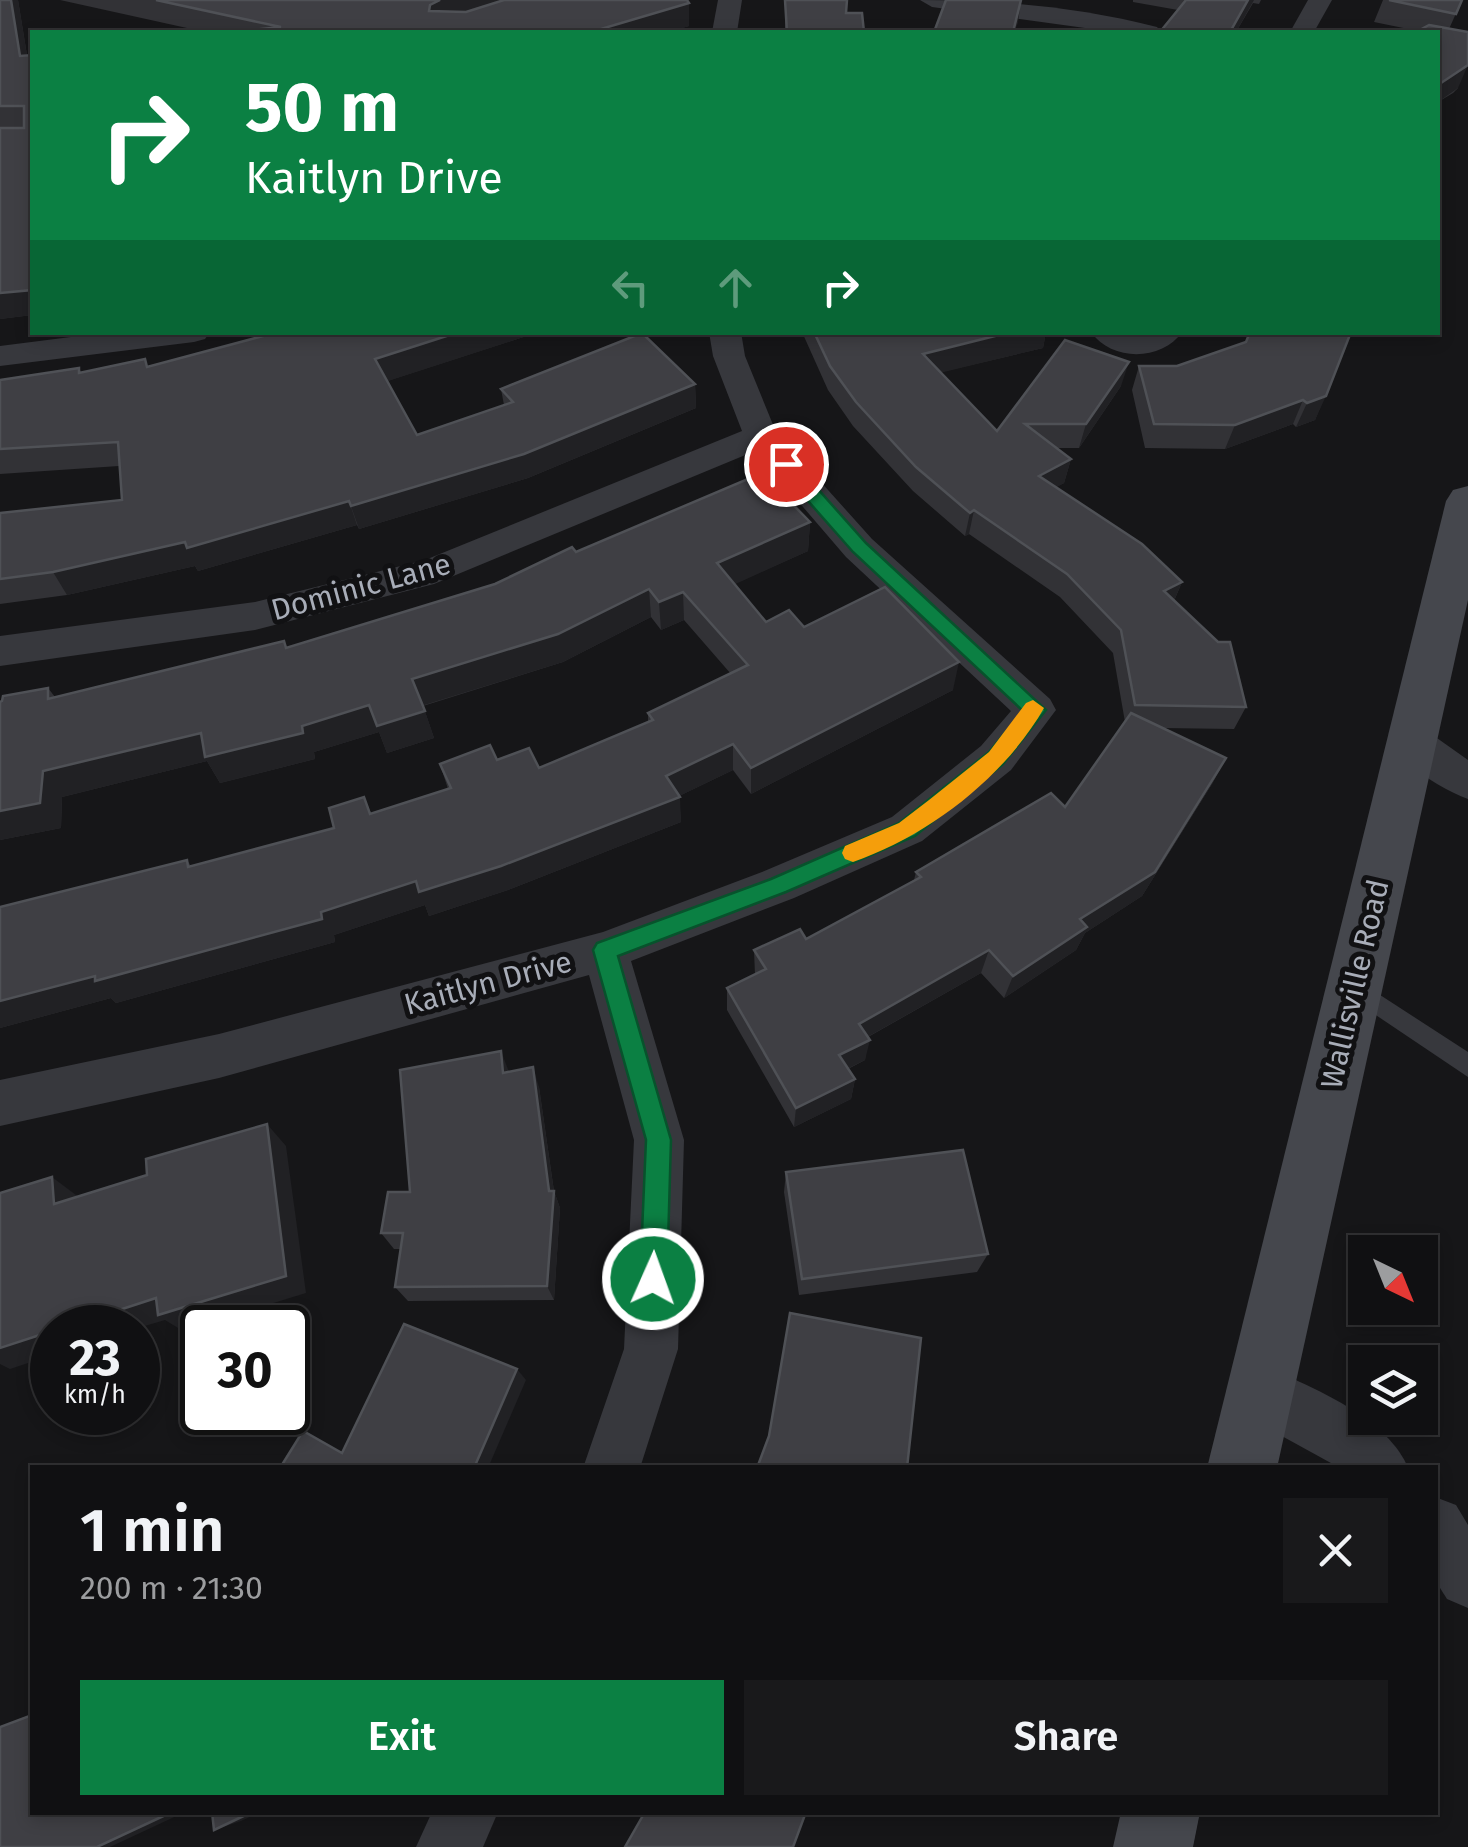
<!DOCTYPE html>
<meta charset="utf-8">
<style>
:root{--surface:#101012;--page:#19191b;--text:#f1f3f6;--muted:#9c9d9f;--line:#303032;--accent:#0b8043}
body{margin:0;font-family:"Fira Sans",sans-serif;background:var(--page);color:var(--text);height:100vh;display:flex;flex-direction:column;font-size:38px;white-space:nowrap}
*{box-sizing:border-box;margin:0}
p{font-size:32px;color:var(--muted)}
.icon{flex:none;width:55px;height:55px;fill:none;stroke:currentColor;stroke-width:2;stroke-linecap:round;stroke-linejoin:round}
.map{position:relative;flex:1;overflow:hidden}
.sheet{position:absolute;left:30px;top:1465px;width:1408px;height:350px;display:flex;flex-direction:column;background:var(--surface);border-radius:0px;box-shadow:0 5px 15px #0003,0 0 0 2px var(--line)}
.sheet>*{flex:none}
.banner{position:absolute;left:30px;top:30px;width:1410px;height:305px;border-radius:0px;box-shadow:0 5px 15px #0003,0 0 0 2px var(--line);background:#0b8043;color:#fff;overflow:hidden}
.needle{width:65px;rotate:137deg}
.tools{position:absolute;left:1348px;top:1235px;display:grid;gap:20px}
.tools a{display:grid;place-items:center;width:90px;height:90px;border-radius:0px;background:var(--surface);box-shadow:0 5px 15px #0003,0 0 0 2px var(--line);font-size:50px}
.speed{position:absolute;left:30px;top:1305px;display:flex;gap:20px;font-size:50px;font-weight:700;text-align:center}
.speed>*{display:grid;place-content:center;width:130px;height:130px;border-radius:50%;background:var(--surface);box-shadow:0 5px 15px #0003,0 0 0 2px var(--line);line-height:1}
.speed small{font-size:25px;font-weight:400}
.speed .limit{border:5px solid #111;border-radius:15px;background:#fff;color:#111}
.pin{position:absolute;display:grid;place-items:center;width:85px;height:85px;color:#fff;margin:-42px;border:5px solid #fff;border-radius:50%;box-shadow:0 2px 10px #0007}
.me{position:absolute;width:110px;margin:-55px;rotate:2deg;stroke-linejoin:round;filter:drop-shadow(0 0 8px #0008)}
.turn{display:flex;align-items:center;gap:35px;height:210px;padding:0 50px;font-size:45px}
.turn .icon{width:130px;height:130px;stroke-width:2.5}
.turn b{display:block;font-size:70px;line-height:85px}
.lanes{display:flex;align-items:center;height:95px;padding:0 50px;background:#0003;justify-content:center;gap:50px;direction:ltr}
.lanes .off{opacity:.35}
.round{display:grid;place-items:center;flex:none;width:105px;height:105px;border-radius:0px;background:var(--page)}
.summary{display:flex;align-items:center;justify-content:space-between;height:170px;padding:0 50px}
h1{font-size:60px;font-weight:600;line-height:75px}
.action{display:flex;gap:20px;margin-top:auto;padding:20px 50px}
.action a{flex:1;height:115px;border-radius:0px;background:var(--accent);color:#fff;font-size:40px;font-weight:600;line-height:115px;text-align:center}
.action a+a{background:var(--page);color:var(--text)}
.map>svg:first-child{display:block}
</style>
<div class="map">
<svg width="1468" height="1847" viewBox="0 0 1468 1847">
<rect width="100%" height="100%" fill="#161618"/>
<g fill="none" stroke-linecap="round" stroke-linejoin="round">
<!-- lane -->
<path fill="#37383d" fill-rule="evenodd" d="M1357,980L1468,1052V1077L1349,997L1345,990L1349,983Z"/>
<!-- street -->
<g fill="#37383d" fill-rule="evenodd">
<path d="M718,0H742L737,32H712Z"/>
<path d="M920,0C1000,0 1078,7 1157,27L1161,32H1114L932,7Z"/>
<path d="M1308,0H1332L1314,32H1290Z"/>
<path d="M110,332H210L205,339L194,342L0,366V346Z"/>
<path d="M709,332H741L745,356L776,432L872,539L1050,699L1056,710L1011,770L922,841L794,898L631,961L684,1140L678,1349L640,1468H583L624,1349L634,1140L589,975L219,1078L0,1126V1080L219,1034L603,932L762,872L892,817L981,746L1011,711L846,557L755,451L434,584L255,630L0,666V636L255,602L425,560L742,431L713,356Z"/>
<path d="M1091,332H1182C1162,361 1112,362 1091,332Z"/>
<path d="M1412,726L1427,731L1468,760V799C1443,790 1404,766 1391,742L1397,731Z"/>
<path d="M1260,1365C1309,1385 1388,1418 1408,1468H1340L1240,1413L1232,1393L1240,1373Z"/>
<path d="M1435,1497L1456,1505L1468,1525V1608L1447,1599L1435,1580Z"/>
<path d="M432,1812H498L483,1847H416Z"/>
</g>
<!-- secondary -->
<g fill="#45474d" fill-rule="evenodd">
<path d="M1468,486V600L1277,1468H1207L1446,501L1453,490Z"/>
<path d="M1121,1812H1200L1193,1847H1113Z"/>
</g>
</g>
<!-- wall -->
<g fill="#323236">
<path d="M0,0H18L27,55L32,315L0,319Z"/>
<path d="M60,0H502L472,9L466,12L689,26L668,32H205Z"/>
<path d="M785,0L846,13L864,32H785Z"/>
<path d="M1133,0H1261L1259,4L1253,3L1236,32H1160L1178,10L1133,2Z"/>
<path d="M1383,0H1462L1449,29L1458,88L1453,93L1438,102V32L1418,31L1374,22Z"/>
<path d="M278,332H539L387,381L417,435L504,405L501,389L695,384L696,408L528,478L359,529L357,525L198,571L195,566L67,595L0,604V513L122,500L119,466L0,474V380L79,368L81,372L148,366Z"/>
<path d="M802,332H1046L1043,348L941,372L997,431L1121,386L1079,448H1056L1071,459L1064,483L1056,487L1182,582L1174,601L1246,707L1234,729L1162,728L1226,758L1212,784L1142,896L1085,933L1076,950L1004,998L981,973L868,1037L865,1060L848,1069L855,1079L851,1099L794,1127L727,1010V988L755,975L754,950L806,939L914,880L916,872L1065,807L1125,722L1113,653L1060,597L969,534L965,536L913,491L853,426L828,390Z"/>
<path d="M1351,332L1315,420L1296,427L1293,424L1225,449L1145,448L1132,390L1139,366H1177L1246,342Z"/>
<path d="M810,522L808,551L734,584L766,622L804,627L953,690L751,794L733,770L679,796L681,822L508,890L429,916L425,905L334,935L335,942L116,1003L111,998L0,1028V907L187,860L191,866L334,828L364,797L371,813L448,789L440,764L497,760L539,768L648,722V713L731,674L684,620L661,630L651,617L563,662L423,706L434,738L387,753L379,732L314,752L315,759L220,783L207,761L62,797L61,828L0,840V702L48,688L55,697L284,641L287,647L495,584L576,552Z"/>
<path d="M509,1072L539,1087L554,1191L560,1208L554,1300L408,1301L395,1287L401,1249H394L381,1233L410,1192Z"/>
<path d="M786,1172L988,1254L977,1272L799,1295L784,1192Z"/>
</g>
<!-- shaded-wall -->
<g fill="#212124">
<path d="M11,0H18L31,80L20,56Z"/>
<path d="M440,0H502L472,9L434,29L429,11L430,5Z"/>
<path d="M1021,0L1018,23L1014,32H1012Z"/>
<path d="M1248,0H1254L1236,32H1230Z"/>
<path d="M689,3V26L668,32H591Z"/>
<path d="M1468,65L1458,88L1438,102V85Z"/>
<path d="M32,290V315L0,319V293Z"/>
<path d="M459,332H539L382,383L375,359Z"/>
<path d="M1011,332H1046L1043,348L919,378L923,354Z"/>
<path d="M1129,362L1121,386L1079,448L1086,424Z"/>
<path d="M695,384L696,408L528,478L359,529L351,506Z"/>
<path d="M1326,396L1315,420L1296,427L1307,403Z"/>
<path d="M1303,400L1293,424L1225,449L1235,425Z"/>
<path d="M1071,459L1064,483L1033,500L1039,476Z"/>
<path d="M349,501L357,525L198,571L195,566L67,595L53,572Z"/>
<path d="M974,510L969,534L965,536L970,513Z"/>
<path d="M810,522L808,551L718,592L717,563Z"/>
<path d="M1182,582L1172,605L1164,591Z"/>
<path d="M649,589L651,617L563,662L421,706L412,679Z"/>
<path d="M683,592L684,620L661,630L659,602Z"/>
<path d="M959,662L953,690L751,794V768Z"/>
<path d="M369,705L425,711L434,738L387,753L379,732L314,752L315,759L220,783L207,761L62,797L61,828L0,840V811L43,771L201,733L302,726Z"/>
<path d="M733,744V770L673,799L680,797L681,822L508,890L429,916L425,905L334,935L335,942L116,1003L111,998L0,1028V1001L321,912L666,776Z"/>
<path d="M1226,758L1212,784L1142,896L1085,933L1076,950L1004,998L1013,976L1080,919Z"/>
<path d="M989,950L981,973L855,1044L859,1024Z"/>
<path d="M870,1040L865,1060L835,1075L839,1055Z"/>
<path d="M501,1051L509,1072L503,1073Z"/>
<path d="M533,1067L539,1087L554,1192V1191L560,1208L554,1300L547,1286L549,1191Z"/>
<path d="M855,1079L851,1099L794,1127L796,1108Z"/>
<path d="M267,1124L286,1146L306,1293L183,1331L165,1320L138,1328H64Z"/>
<path d="M52,1177L80,1198L54,1204Z"/>
<path d="M52,1331V1355L10,1369L0,1364V1347Z"/>
<path d="M517,1369L526,1380L488,1468H474Z"/>
<path d="M172,1812H185L110,1847H97Z"/>
<path d="M252,1812H260L241,1821L214,1830Z"/>
</g>
<!-- building -->
<g fill="#3f3f44" stroke="#4f5156" stroke-width="2.5">
<path d="M0,0H11L20,56L32,55V290L0,293V128H24V106H0Z"/>
<path d="M156,0H440L430,5L429,11L466,12L504,0H687L689,3L591,32H234L281,27Z"/>
<path d="M785,0H847L846,13H862L864,32H787Z"/>
<path d="M946,0H1021L1013,32H934Z"/>
<path d="M1186,0H1248L1230,32H1160Z"/>
<path d="M1389,0H1462L1456,14Z"/>
<path d="M1429,25L1468,32V65L1438,85V32H1416Z"/>
<path d="M278,332H459L375,359L417,435L513,402L501,389L642,333L695,384L524,454L351,506L349,501L187,548L185,542L53,572L0,579V513L122,500L118,442L0,449V380L79,368V373L145,359L147,367Z"/>
<path d="M814,332H1011L923,354L997,431L1065,340L1129,362L1086,424H1025L1071,459L1039,476L1142,544L1182,582L1164,591L1218,642H1230L1246,707L1135,705L1121,630L1067,574L974,510L970,513L916,467L856,402L830,366Z"/>
<path d="M1250,332H1351L1326,396L1307,403L1303,400L1235,425L1154,424L1139,366H1177L1246,342Z"/>
<path d="M762,473L810,522L717,563L766,622L789,610L804,627L885,587L959,662L751,768L733,744L666,776L680,797L501,866L419,892L416,881L321,912L322,919L95,981V976L0,1001V907L187,860L188,867L334,828L329,808L364,797L370,814L451,788L440,764L490,745L497,760L529,748L539,768L653,720L648,713L748,665L683,592L659,602L649,589L558,634L412,679L425,711L377,726L369,705L302,726L303,733L205,757L201,733L43,771L40,803L0,811V702L2,701L3,696L48,688V699L284,641L286,648L495,584L572,547L576,552Z"/>
<path d="M1131,713L1226,758L1155,872L1080,919L1087,927L1013,976L989,950L859,1024L870,1040L839,1055L855,1079L796,1108L727,988L766,969L754,950L800,929L806,939L921,877L916,872L1051,793L1065,807Z"/>
<path d="M501,1051L503,1073L533,1067L549,1191H554L547,1286L395,1287L403,1233H381L388,1192H410L400,1070Z"/>
<path d="M267,1124L286,1276L158,1315L156,1298L64,1328H52V1331L0,1348V1193L52,1177L54,1204L147,1175L146,1159Z"/>
<path d="M963,1150L988,1254L802,1279L786,1172Z"/>
<path d="M790,1313L921,1338L907,1468H757L769,1436Z"/>
<path d="M404,1324L517,1369L474,1468H280L303,1431L342,1453Z"/>
<path d="M32,1715V1812H172L97,1847H0V1727Z"/>
<path d="M212,1812H252L214,1830Z"/>
<path d="M645,1812H806L793,1847H625Z"/>
</g>
<!-- route -->
<path fill="#0b8043" stroke="#07532c" stroke-width="2.5" d="M786,458L792,460L866,543L1046,710L1003,764L915,836L786,892L618,956L671,1140L667,1279L663,1289L653,1293L644,1289L640,1279L646,1140L593,950L597,943L771,879L899,823L989,752L1023,711L853,552L779,468V460Z"/>
<!-- slow -->
<path fill="#f59e0b" d="M1033,700L1044,708C1004,778 928,836 853,862L845,859L842,853L845,846L899,823L929,800L989,752L1026,703Z"/>
<g text-anchor="middle" stroke-width="10" stroke-linejoin="round" paint-order="stroke">
<!-- street labels -->
<g font-size="30" fill="#a8adb8" stroke="#111113">
<text transform="translate(361 587) rotate(-15)" y="10">Dominic Lane</text>
<text transform="translate(488 983) rotate(-15)" y="10">Kaitlyn Drive</text>
<text transform="translate(1355 984) rotate(-77)" y="10">Wallisville Road</text>
</g>
</g>
</svg>
<div class="tools">
<a><svg class="needle" viewBox="-14 -14 28 28"><path d="M0-13l5 13h-10z" fill="#e53935"/><path d="M0 13l5-13h-10z" fill="#9c9d9f"/></svg></a>
<a><svg class="icon" aria-label="layers" viewBox="0 0 24 24"><path d="M12 4l9 5-9 5-9-5zM3 14l9 5 9-5"/></svg></a>
</div>
<div class="speed"><div>23<small>km/h</small></div><div class="limit">30</div></div>
<div class="pin" style="left:786px;top:464px;background:#d93025"><svg class="icon" aria-label="arrive" viewBox="0 0 24 24"><path d="M6 21V4h12l-3 4 3 4H6"/></svg></div>
<svg class="me" style="left:653px;top:1279px" viewBox="-20 -20 40 40"><circle r="17" fill="#0b8043" stroke="#fff" stroke-width="3"/><path d="M0-11L8 9 0 5-8 9z" fill="#fff"/></svg>
<div class="banner">
<div class="turn"><svg class="icon" aria-label="right" viewBox="0 0 24 24"><path d="M7 20v-9h11M14 6l5 5-5 5"/></svg><div><b>50 m</b>Kaitlyn Drive</div></div>
<div class="lanes"><svg class="icon off" aria-label="left" viewBox="0 0 24 24"><path d="M17 20v-9H6M10 6l-5 5 5 5"/></svg><svg class="icon off" aria-label="ahead" viewBox="0 0 24 24"><path d="M12 20V5M6 11l6-6 6 6"/></svg><svg class="icon" aria-label="right" viewBox="0 0 24 24"><path d="M7 20v-9h11M14 6l5 5-5 5"/></svg></div>
</div>
<section class="sheet">
<div class="summary"><div><h1>1 min</h1><p>200 m · 21:30</p></div><a class="round"><svg class="icon" aria-label="close" viewBox="0 0 24 24"><path d="M6 6l12 12M18 6L6 18"/></svg></a></div>
<div class="action"><a>Exit</a><a>Share</a></div>
</section>
</div>
